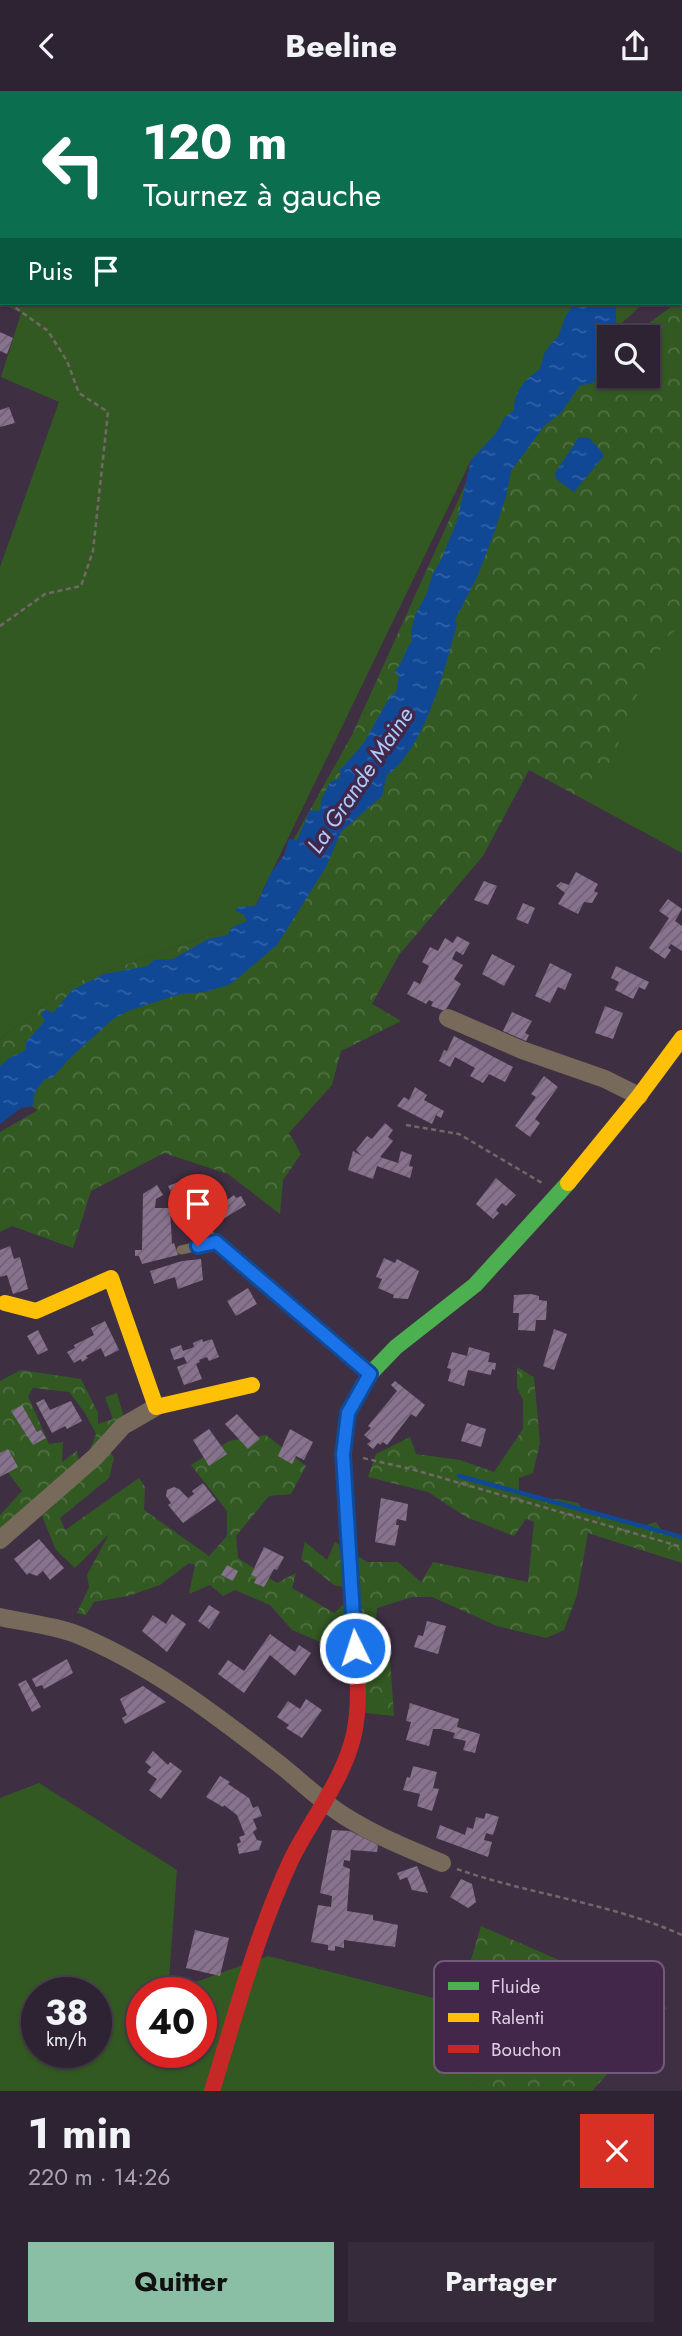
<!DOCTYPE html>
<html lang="fr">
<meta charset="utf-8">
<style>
:root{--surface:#2e2332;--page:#362b3a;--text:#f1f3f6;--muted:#a7a4ac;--line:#49404d;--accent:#8abfa5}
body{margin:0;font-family:Jost,sans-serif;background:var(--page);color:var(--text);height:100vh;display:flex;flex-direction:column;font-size:26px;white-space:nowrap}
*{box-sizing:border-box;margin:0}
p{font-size:23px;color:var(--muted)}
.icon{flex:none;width:38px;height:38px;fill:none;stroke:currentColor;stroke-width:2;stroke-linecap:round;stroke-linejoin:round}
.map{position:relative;height:2000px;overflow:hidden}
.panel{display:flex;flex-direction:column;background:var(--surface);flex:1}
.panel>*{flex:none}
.guide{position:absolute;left:0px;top:0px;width:682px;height:214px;box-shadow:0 2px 5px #0004,0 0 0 2px var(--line);background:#0b6e4f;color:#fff;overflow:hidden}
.buttons{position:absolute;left:597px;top:234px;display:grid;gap:14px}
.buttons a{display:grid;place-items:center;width:63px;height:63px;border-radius:0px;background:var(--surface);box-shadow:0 2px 5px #0004,0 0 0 2px var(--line);font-size:35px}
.speed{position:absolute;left:21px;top:1886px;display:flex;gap:14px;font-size:35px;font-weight:700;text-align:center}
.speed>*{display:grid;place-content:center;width:91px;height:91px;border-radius:50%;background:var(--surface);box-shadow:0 2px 5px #0004,0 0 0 2px var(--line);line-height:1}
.speed small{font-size:18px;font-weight:400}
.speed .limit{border:10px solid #d22;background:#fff;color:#111}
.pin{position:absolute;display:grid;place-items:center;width:60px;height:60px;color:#fff;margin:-72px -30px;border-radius:50% 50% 50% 0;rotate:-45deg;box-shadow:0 0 7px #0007}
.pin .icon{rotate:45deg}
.me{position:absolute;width:77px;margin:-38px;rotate:356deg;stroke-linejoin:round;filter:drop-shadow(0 0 5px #0008)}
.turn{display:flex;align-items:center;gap:24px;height:147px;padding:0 28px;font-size:32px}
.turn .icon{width:91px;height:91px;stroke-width:2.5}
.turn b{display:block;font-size:49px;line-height:60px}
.then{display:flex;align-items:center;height:66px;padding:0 28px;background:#0003;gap:14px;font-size:26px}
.round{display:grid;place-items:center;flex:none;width:74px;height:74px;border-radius:0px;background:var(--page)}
.overview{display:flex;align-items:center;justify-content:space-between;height:119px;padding:0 28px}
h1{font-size:42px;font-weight:700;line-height:52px}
.action{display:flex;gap:14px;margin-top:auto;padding:14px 28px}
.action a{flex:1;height:80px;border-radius:0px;background:var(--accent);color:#111;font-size:28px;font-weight:700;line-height:80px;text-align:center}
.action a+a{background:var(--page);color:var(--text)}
header{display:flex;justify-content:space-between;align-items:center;height:91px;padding:0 28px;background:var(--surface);font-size:32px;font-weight:700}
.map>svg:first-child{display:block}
</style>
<header><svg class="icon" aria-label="back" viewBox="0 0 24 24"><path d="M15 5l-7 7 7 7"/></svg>Beeline<svg class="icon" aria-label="share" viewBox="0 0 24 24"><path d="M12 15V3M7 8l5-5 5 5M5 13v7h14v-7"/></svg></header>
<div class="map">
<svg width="682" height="2000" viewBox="0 0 682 2000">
<defs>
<pattern id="forest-crowns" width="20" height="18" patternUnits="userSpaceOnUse" patternTransform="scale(1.75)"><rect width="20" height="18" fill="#335923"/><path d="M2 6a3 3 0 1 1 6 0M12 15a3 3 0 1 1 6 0" fill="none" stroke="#507043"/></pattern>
<pattern id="water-ripples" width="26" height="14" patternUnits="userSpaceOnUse" patternTransform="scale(1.75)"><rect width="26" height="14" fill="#104896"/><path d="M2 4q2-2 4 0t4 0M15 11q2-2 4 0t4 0" fill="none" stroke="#3261a5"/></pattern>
<pattern id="building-hatch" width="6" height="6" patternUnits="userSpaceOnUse" patternTransform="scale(1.75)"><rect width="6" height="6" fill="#88738e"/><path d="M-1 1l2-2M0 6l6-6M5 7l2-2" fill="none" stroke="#706074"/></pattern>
</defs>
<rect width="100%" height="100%" fill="#3e2f43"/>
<!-- grass -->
<g fill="#335923" fill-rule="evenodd">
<path d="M0,0H682V178L681,2H2V212H644L471,369L248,830L72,893L0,948V476L59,311L1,286L21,222L0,212Z"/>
<path d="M682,230V762L581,707Z"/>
<path d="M39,1692L177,1779L168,1901L268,1865L457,1913L440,1973L486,2000H0V1707ZM37,1902H96V1962H37ZM142,1902H201V1962H142Z"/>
</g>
<!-- forest -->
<g fill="url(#forest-crowns)">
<path d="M682,205V534L667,546L622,634L617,662L581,707L529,679L483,765L399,864L372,913L401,930L341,960L332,994L289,1042L301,1063L283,1089L280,1123L228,1083L164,1062L91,1100L73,1157L12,1135L0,1141V1041L38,1019L0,998V948L72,893L248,830L352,644L484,352L609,261V285H648V247H629L676,212H681Z"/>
<path d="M517,1276L534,1286L540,1352L533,1382L519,1387V1399L546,1409L559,1408L578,1412L584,1420L643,1435L656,1431L664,1443L682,1447V1472L588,1442L577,1504L564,1539L546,1547L497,1535L432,1506H412L377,1517L375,1541L389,1553L394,1625L365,1622L346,1562L292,1539L270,1514L235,1499L223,1505L210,1494L189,1503L195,1474L189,1472L160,1494L128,1505L94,1511L86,1524L77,1522L89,1496L87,1484L109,1443L75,1477L56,1459L42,1425L110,1360L114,1367L109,1387L60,1427L65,1439L139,1387L145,1396L144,1419L209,1465L227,1445V1420L191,1374L229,1350L266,1344L306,1375L291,1403L269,1405L236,1445L238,1467L277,1492L296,1482L292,1497L334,1522L360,1499L334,1494L301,1468L305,1451L327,1469L335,1451L367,1471H398L421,1491L433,1471L528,1491L534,1431L526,1428L514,1445L466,1426L428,1401L368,1386L376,1363L410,1346L416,1363L460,1369L494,1381L523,1338V1309L517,1297Z"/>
<path d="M21,1279L81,1288L98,1322V1333L113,1328L105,1306L117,1302L124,1326L88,1364L96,1343L85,1322L69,1301L33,1297L28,1305L49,1353L63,1351L62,1371L77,1360L79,1372L0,1443V1424L22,1400L0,1371V1290Z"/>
<path d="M481,1835L650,1909L667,1917L592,2000H486L440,1973Z"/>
</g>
<!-- water -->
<g fill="url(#water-ripples)">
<path d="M575,212H616V233L609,247L597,288L591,293L580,294L561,322L545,334L511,380L506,405L494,442L478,484L455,529L457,533C445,578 425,657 387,684L382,705L341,741L326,776L277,854L231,893L205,901L180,903L128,920L113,928L71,966L53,986L45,988L35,1001L33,1015L21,1017L0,1033V975L9,967L26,959V951L45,930L41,923L46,918L53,922L72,899L104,883L147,875L154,869L173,868L208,848L228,844L231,837L247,830L243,823L235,820L238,816L256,815L271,782L284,764L289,748L297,749L310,719L320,720L321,709L330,691L340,687V679L363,653L391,604L396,602L399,584L394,581C405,570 403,560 412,550L411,541L415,524L427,502L433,482L440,471L457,430L471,369L497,341L504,327L514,319C514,300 525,288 540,278L544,263L551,252L558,246L566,224Z"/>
<path d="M579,346L589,347L603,362V366L574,401L556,388L555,382Z"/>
</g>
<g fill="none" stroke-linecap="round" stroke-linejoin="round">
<!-- stream -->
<path stroke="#104896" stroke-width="4.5" d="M459,1385L682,1446"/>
</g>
<!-- building -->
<g fill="url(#building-hatch)">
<path d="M0,241L13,247L7,263L0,260Z"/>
<path d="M9,316L15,332L0,336V319Z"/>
<path d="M576,781L598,793L594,800L598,802L592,812L584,811L578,823L558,813L565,802L556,795L561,791L569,794Z"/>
<path d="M484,790L497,795L488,814L474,809Z"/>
<path d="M668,808L682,818L675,830L682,835V860L671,853L668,857L671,859L665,868L649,857L669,827L659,820Z"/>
<path d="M523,812L535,817L528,833L516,828Z"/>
<path d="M457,845L470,852L463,864L456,860L452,868L463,874L454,888L461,893L445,920L431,915L433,911L429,909L426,913L407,903L414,890L420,893L429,875L422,871L430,856L438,860L445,847L453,852Z"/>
<path d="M492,863L515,875L504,895L482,883Z"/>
<path d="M550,872L572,883L565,899L558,896L550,912L535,905Z"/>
<path d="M616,875L649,891L645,899L639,896L633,908L615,899L619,891L611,887Z"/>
<path d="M605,915L623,922L613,948L595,942Z"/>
<path d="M512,921L532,930L525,942L529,944L526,950L503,940Z"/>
<path d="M454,945L513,976L505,991L489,983L483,992L470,985L475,977L455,966L450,976L439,970L444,959L447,960Z"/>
<path d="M544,985L558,996L535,1028L540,1032L530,1046L515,1035L536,1006L531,1003Z"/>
<path d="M415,996L427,1004L424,1009L444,1020L441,1027L436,1024L432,1033L397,1015L404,1006L409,1009Z"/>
<path d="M385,1032L393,1039L388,1046L393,1050L380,1066L398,1072L401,1060L412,1064L409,1075L413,1076L410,1087L377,1075L373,1088L348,1079L353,1060L362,1065L356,1059L367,1045L372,1048Z"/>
<path d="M189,1087L199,1103L208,1098L223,1112L234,1104L236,1107L241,1105L246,1114L210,1136L189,1102L174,1107L168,1095Z"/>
<path d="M496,1087L516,1104L506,1115L502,1112L496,1119L499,1122L493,1128L476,1113Z"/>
<path d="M157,1094L163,1104L156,1108L155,1117H170L172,1153L174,1152L178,1164L142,1173L139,1165H135V1159H142L143,1103Z"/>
<path d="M10,1155L14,1168L20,1166L28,1198L13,1203L7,1184L0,1186V1159Z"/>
<path d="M384,1167L395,1172L397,1168L419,1180L408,1208L393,1207L394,1204L378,1197L382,1188L376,1186Z"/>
<path d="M201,1168L203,1189L178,1198L175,1186L154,1193L150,1180L182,1170Z"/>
<path d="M248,1197L257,1213L236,1225L227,1210Z"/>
<path d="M531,1203L539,1205V1209L547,1210L546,1229H536L535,1240L518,1239L519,1222H513L514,1204Z"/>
<path d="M105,1230L119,1259L105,1266L101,1257L86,1265L88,1267L82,1271L81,1268L74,1272L67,1261L75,1257L74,1254L94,1244L91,1237Z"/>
<path d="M554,1238L567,1243L554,1279L543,1275Z"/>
<path d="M38,1239L48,1259L38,1264L27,1245Z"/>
<path d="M202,1248L203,1251L212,1248L219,1266L209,1270L207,1266L199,1269L200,1271L196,1273L202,1288L184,1294L177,1276L187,1272L184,1266L174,1269L170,1258L181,1254L183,1260L194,1256L193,1252Z"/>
<path d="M469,1256L490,1262L488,1271L496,1272L495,1279L492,1278L491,1284L468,1279L464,1295L448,1290L451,1278L447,1277L452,1261L467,1265Z"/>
<path d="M395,1290L425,1314L416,1326L411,1323L387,1354L383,1351L380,1354L378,1352L373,1358L367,1353L371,1350L364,1344L371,1337L368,1335L397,1300L391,1294Z"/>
<path d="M44,1308L50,1319L71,1310L82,1330L67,1338L65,1335L52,1342L36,1312Z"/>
<path d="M22,1314L37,1341L41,1339L46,1347L33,1354L11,1320Z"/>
<path d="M237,1323L260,1348L248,1358L225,1333Z"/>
<path d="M467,1332L486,1338L481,1356L461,1350Z"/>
<path d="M209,1338L227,1363L209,1375L193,1349Z"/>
<path d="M290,1338L313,1351L304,1369L296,1365L292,1373L278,1365Z"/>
<path d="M8,1358L18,1376L0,1386V1362Z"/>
<path d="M203,1392L216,1409L183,1432L168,1414L171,1412L166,1405L167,1399L174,1396L179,1398L188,1407L194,1403L192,1400Z"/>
<path d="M381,1407L408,1413L406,1430L397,1428L396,1434H399L395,1455L375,1451Z"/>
<path d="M39,1448L64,1477L50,1489L43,1480L37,1485L29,1482L27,1484L14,1468Z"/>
<path d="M264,1456L284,1466L277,1479L274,1478L264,1496L254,1492L257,1486L251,1484Z"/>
<path d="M227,1474L238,1480L233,1490L221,1484Z"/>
<path d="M209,1514L220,1521L209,1538L198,1530Z"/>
<path d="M172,1523L186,1533L167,1561L142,1540L153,1524L166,1533Z"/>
<path d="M427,1530L446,1535L438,1563L414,1556L418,1544L423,1545Z"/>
<path d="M270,1543L295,1561L299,1554L311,1562L295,1585L270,1564L244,1602L218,1583L228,1569L244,1580Z"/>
<path d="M67,1568L73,1582L44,1598L42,1594L36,1596L32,1588Z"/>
<path d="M26,1589L41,1616L32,1621L18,1593Z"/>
<path d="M143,1595L166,1611L125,1633L122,1627L127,1624L120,1608Z"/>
<path d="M306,1608L322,1619L302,1647L286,1637L289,1634L277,1626L288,1610L300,1618Z"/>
<path d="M410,1612L459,1628L457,1636L480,1643L475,1662L463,1659L466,1650L453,1647L455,1642L440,1638H433L429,1655L406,1649L411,1631L406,1630Z"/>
<path d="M153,1660L168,1674L170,1671L182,1680L161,1708L149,1699L157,1688L147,1681L151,1676L145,1671Z"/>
<path d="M413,1675L437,1681L433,1697L439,1698L432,1720L417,1715L420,1703L403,1699L407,1686L410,1687Z"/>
<path d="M220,1685L230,1691L228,1693L249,1707L253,1717L258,1715L262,1725L253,1728L257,1738L253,1741L257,1749L262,1750L259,1759L239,1763L237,1753L241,1751L239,1746L245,1744L237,1724L224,1714L223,1716L206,1706Z"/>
<path d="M486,1722L499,1726L493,1744L486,1742L484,1749L492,1751L488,1766L436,1747L440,1734L465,1744L467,1736L473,1738L476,1726L484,1728Z"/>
<path d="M332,1739L350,1740L378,1754L377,1761L351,1759L350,1770L344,1769L343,1775L350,1778L347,1820L373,1824V1829L398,1834L395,1856L344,1849V1857L335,1855V1860L328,1859V1854L311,1851L318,1814L331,1816L332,1805L320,1802Z"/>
<path d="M417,1775L428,1802L412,1799L407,1786L400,1789L397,1782Z"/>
<path d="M461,1788L472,1793L476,1811L468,1817L450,1806Z"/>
<path d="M195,1839L229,1847L220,1885L186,1877Z"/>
</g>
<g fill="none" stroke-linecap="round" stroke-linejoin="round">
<!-- path -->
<g stroke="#746767" stroke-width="2.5" stroke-dasharray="5 3.5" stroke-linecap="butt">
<path d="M0,205L2,206"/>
<path d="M0,535L45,503L81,495L93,460L108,321L79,302L67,270L48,240L9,212"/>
<path d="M406,1034L459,1043L542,1092"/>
<path d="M363,1367L411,1378L682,1456"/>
<path d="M457,1778C531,1804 611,1812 682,1844"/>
</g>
<!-- lane -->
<g stroke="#786a5a" stroke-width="9">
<path d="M180,1111L216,1151L368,1282"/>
<path d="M181,1159L216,1151"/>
</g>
<!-- street -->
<g stroke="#786a5a" stroke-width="18">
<path d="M448,927L522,959L605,988L639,1005"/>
<path d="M0,1449L95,1366L123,1335L156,1316"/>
<path d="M0,1526C27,1532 58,1535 83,1546C157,1578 220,1627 283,1676C304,1693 323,1712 346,1726C376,1745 409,1758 442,1772"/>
</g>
<!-- fast -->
<path stroke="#4caf50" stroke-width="16" d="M352,1510L343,1363L348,1322L370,1283L396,1256L475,1194L568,1092"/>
<!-- slow -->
<g stroke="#ffc107" stroke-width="16">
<path d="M568,1092L639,1005L682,947"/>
<path d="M5,1212L36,1220L111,1187L156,1316L252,1294"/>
</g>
<!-- jam -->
<path stroke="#c62828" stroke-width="16" d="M212,2000C236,1922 257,1841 292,1767C312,1727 344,1688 354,1643C363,1600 354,1553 352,1510"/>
</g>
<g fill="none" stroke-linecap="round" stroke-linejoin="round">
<!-- route casing -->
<g stroke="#114b97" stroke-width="18">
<path id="route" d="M198,1155L216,1151L370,1283L348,1322L343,1363L355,1557"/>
</g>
<!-- route -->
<use href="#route" stroke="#1a73e8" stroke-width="12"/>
</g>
<g text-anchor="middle" stroke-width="7" stroke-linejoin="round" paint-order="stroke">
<!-- water labels -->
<g font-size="23" font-style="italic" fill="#adcbf8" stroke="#42274b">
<text transform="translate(360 689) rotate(-56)" y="8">La Grande Maine</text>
</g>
</g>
<!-- legend -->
<rect x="434" y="1870" width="230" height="112" rx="10" fill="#42274b" stroke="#715979" stroke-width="2"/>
<rect x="448" y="1891" width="31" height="8" fill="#4caf50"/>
<rect x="448" y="1922" width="31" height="9" fill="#ffc107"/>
<rect x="448" y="1954" width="31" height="8" fill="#c62828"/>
<g font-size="19" fill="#decde3">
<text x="491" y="1902">Fluide</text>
<text x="491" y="1933">Ralenti</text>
<text x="491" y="1965">Bouchon</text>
</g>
</svg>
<div class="buttons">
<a><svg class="icon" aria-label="search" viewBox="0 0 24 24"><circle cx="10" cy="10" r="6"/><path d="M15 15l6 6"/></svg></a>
</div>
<div class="speed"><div>38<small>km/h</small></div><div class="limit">40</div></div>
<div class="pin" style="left:198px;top:1155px;background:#d93025"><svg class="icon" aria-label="arrive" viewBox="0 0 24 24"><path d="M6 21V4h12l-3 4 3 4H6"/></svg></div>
<svg class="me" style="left:355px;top:1557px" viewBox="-20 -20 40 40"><circle r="17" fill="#1a73e8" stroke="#fff" stroke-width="3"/><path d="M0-11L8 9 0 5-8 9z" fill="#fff"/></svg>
<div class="guide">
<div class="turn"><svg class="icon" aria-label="left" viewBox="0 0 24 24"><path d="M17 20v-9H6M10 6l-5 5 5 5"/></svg><div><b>120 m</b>Tournez à gauche</div></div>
<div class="then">Puis<svg class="icon" aria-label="arrive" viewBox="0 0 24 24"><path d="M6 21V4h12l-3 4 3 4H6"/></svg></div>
</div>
</div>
<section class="panel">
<div class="overview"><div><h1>1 min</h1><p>220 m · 14:26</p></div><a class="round" style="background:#d93025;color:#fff"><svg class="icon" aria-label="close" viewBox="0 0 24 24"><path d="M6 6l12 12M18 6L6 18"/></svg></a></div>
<div class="action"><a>Quitter</a><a>Partager</a></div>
</section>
